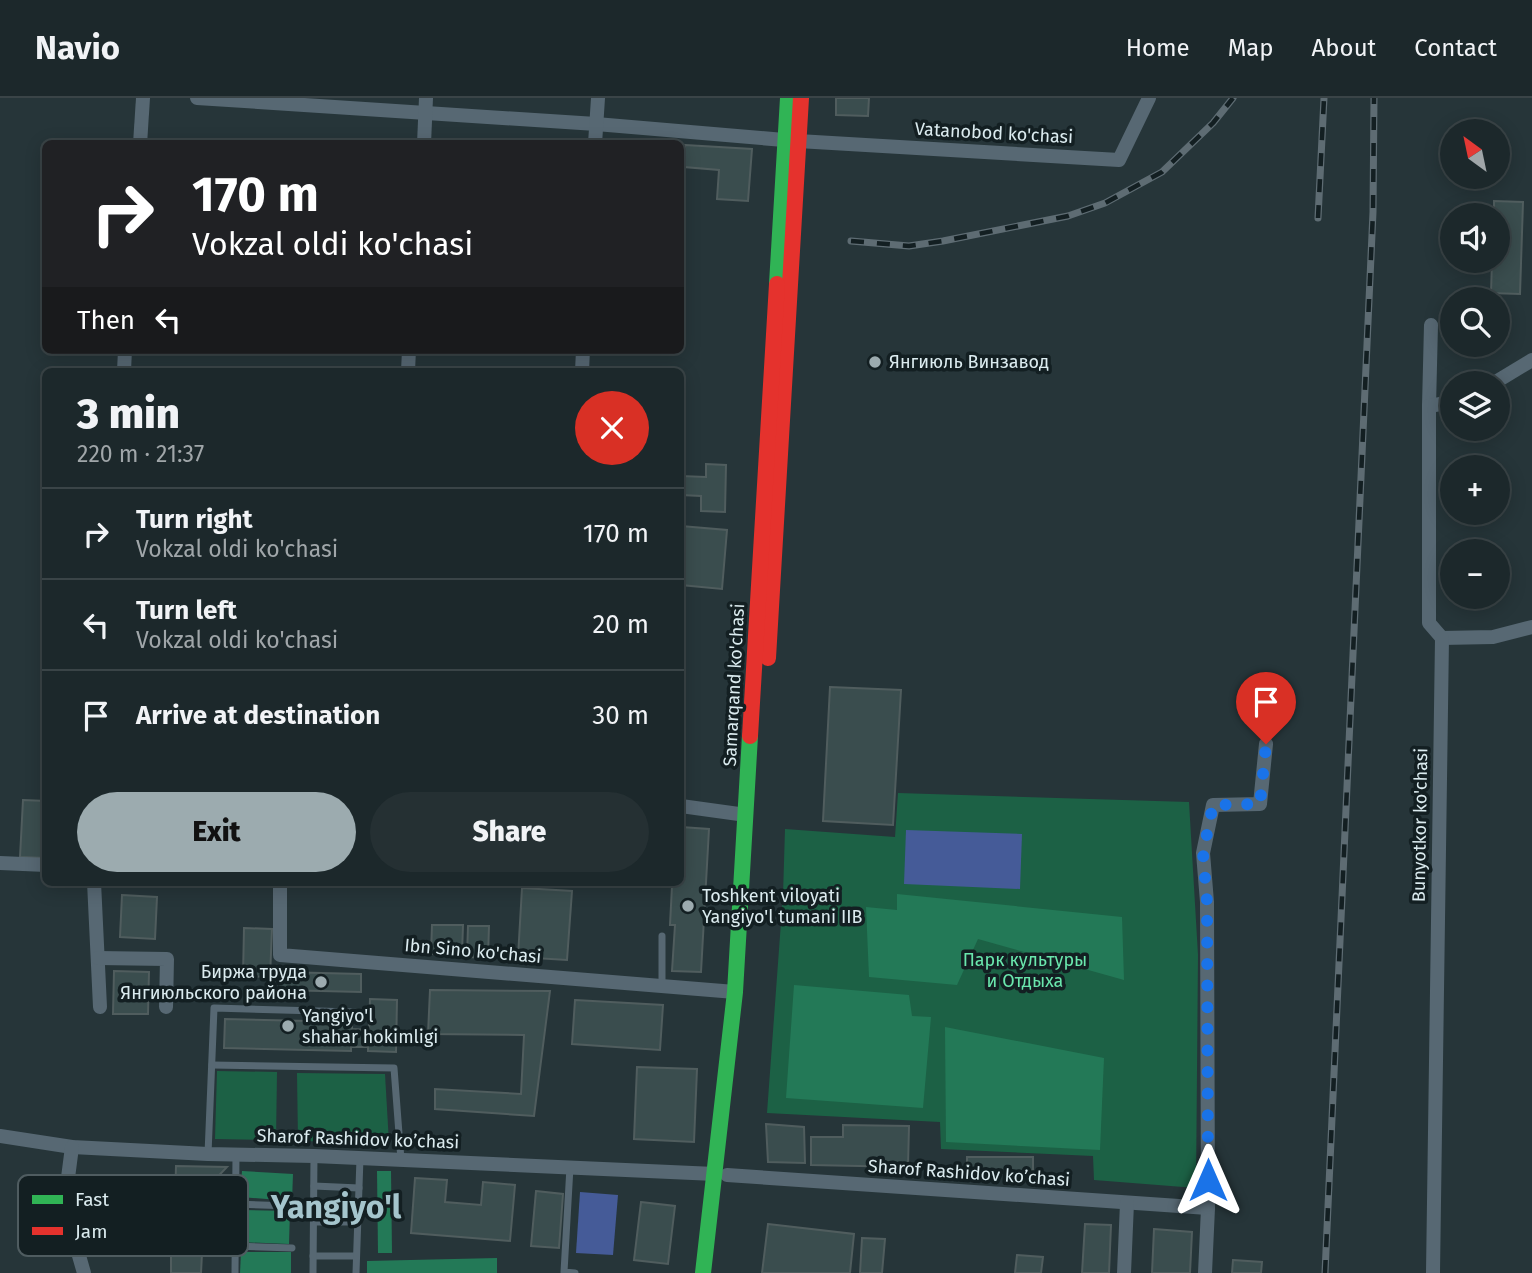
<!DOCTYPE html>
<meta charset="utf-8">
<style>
:root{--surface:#1c282b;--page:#253033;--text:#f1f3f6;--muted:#a0a6a9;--line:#3a4447;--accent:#9cabaf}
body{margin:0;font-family:"Fira Sans",sans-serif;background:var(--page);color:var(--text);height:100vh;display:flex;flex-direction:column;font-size:26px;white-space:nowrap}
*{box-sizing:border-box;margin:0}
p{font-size:23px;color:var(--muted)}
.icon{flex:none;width:38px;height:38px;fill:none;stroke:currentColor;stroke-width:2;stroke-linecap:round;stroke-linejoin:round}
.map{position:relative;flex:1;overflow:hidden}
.details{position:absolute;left:42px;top:270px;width:642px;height:518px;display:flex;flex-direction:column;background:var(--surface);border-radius:10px;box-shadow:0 4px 18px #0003,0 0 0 2px var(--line)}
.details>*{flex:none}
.guide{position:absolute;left:42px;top:42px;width:642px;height:214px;border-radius:10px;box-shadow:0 4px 18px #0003,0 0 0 2px var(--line);background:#202124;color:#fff;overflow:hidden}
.needle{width:46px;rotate:327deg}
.buttons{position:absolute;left:1440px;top:21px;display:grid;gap:14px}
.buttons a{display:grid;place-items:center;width:70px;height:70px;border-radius:50%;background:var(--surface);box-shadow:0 4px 18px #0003,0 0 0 2px var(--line);font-size:35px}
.pin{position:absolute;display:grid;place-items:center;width:60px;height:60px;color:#fff;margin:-72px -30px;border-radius:50% 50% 50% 0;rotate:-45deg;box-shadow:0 0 7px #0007}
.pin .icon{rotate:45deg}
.me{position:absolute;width:77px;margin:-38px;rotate:0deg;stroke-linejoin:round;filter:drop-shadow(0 0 5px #0008)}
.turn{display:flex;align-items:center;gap:24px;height:147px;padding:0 35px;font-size:32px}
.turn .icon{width:91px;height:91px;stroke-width:2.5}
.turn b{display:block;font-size:49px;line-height:60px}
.then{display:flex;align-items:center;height:66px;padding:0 35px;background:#0003;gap:14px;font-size:26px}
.round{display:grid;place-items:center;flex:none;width:74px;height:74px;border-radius:37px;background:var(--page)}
.overview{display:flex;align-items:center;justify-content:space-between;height:119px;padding:0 35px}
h1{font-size:42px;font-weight:800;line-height:52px}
.cta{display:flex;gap:14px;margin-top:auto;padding:14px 35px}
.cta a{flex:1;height:80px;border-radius:42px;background:var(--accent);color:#111;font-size:28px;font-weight:800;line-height:80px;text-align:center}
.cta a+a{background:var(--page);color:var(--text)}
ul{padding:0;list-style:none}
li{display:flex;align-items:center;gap:21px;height:91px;padding:0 35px;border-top:2px solid var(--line)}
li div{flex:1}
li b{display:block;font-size:26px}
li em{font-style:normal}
header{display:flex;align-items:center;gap:42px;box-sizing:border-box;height:98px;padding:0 35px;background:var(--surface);border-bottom:2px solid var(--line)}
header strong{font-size:33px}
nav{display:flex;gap:38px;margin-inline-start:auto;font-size:24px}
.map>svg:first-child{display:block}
</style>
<header>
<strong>Navio</strong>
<nav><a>Home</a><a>Map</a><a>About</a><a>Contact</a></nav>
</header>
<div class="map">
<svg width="1532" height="1175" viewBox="0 0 1532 1175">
<rect width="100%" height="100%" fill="#263539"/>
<!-- green -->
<g fill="#1c6145">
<path d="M898,695L1189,704L1198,857L1196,1090L1094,1082L1093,1058L941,1051L940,1024L767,1015L783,797L785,731L895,739Z"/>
<path d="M217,973L277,974L276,1042L215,1041Z"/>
<path d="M297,975L385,976L389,1045L298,1043Z"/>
</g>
<!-- forest -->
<g fill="#237957">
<path d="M897,796L1122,819L1124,882L978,841L957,887L869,879L866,809L897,812Z"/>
<path d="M794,887L909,897L912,918L931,919L923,1010L786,1000Z"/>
<path d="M945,929L1104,960L1100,1052L946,1044Z"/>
<path d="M242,1073L293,1076L292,1103L240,1099Z"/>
<path d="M377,1073H391L392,1155H378Z"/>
<path d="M241,1112L290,1113L289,1146L240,1144Z"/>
<path d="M241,1154H291V1175H240Z"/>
<path d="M497,1160V1175H367V1163Z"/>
</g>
<!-- water -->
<g fill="#455b98">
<path d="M906,732L1022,736L1020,791L904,786Z"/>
<path d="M580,1094L618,1097L613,1157L576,1155Z"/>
</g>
<!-- building -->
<g fill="#3a4d4e" stroke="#505d5e" stroke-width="2">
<path d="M836,0H869L868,18L836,17Z"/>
<path d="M685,47L752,51L748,103L717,101L719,72L684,69Z"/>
<path d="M1494,103L1523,104L1520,196L1491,195L1492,163H1498V117H1494Z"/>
<path d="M706,366L726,367L725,414L701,413V398L681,397V378L706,379Z"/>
<path d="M681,428L727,432L722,491L681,487Z"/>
<path d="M830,589L901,592L893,727L823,723Z"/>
<path d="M23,702L46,703V760L20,759Z"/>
<path d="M681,729L709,731L701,874L672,873L675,827H670L672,788H677V784H681Z"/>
<path d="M522,790L572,793L567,862L518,859Z"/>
<path d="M122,797L157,799L155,841L120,839Z"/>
<path d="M432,827H463L462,856H431Z"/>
<path d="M468,828H489L488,860L467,859Z"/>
<path d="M244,830L272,831L270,879L243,878Z"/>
<path d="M114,873L149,874L148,916H113Z"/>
<path d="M281,874L361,876V894L280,892Z"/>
<path d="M430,892L550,893L534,1018L435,1011V991L521,996L524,937L428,936Z"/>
<path d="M370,901L397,902L396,954L368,953V949H351V953L224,950L225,921L352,924V931L369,932Z"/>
<path d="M575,902L663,907L660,952L572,946Z"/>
<path d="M637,969L697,971L694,1044L634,1041Z"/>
<path d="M766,1026L804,1029L805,1065L768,1064Z"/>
<path d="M843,1027L909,1028L908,1069L811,1067V1039H843Z"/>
<path d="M967,1059H1033V1075L967,1076Z"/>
<path d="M176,1068L227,1069L205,1092L204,1115L217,1116L216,1141L174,1140Z"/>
<path d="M415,1080L447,1082L445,1104L481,1107L483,1084L515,1087L510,1143L411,1135Z"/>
<path d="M536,1093L563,1096L559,1150L531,1148Z"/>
<path d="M641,1104L675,1108L668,1166L634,1162Z"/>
<path d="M768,1126L854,1136L850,1175H762Z"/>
<path d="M1085,1126L1111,1127L1109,1175H1082Z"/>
<path d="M1154,1131L1192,1134L1190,1175H1152Z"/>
<path d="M862,1140L885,1141L882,1175H860Z"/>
<path d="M171,1155H202L201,1175H171Z"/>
<path d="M1017,1157L1043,1159L1041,1175H1015Z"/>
<path d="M1233,1162L1262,1164L1261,1175H1232Z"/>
</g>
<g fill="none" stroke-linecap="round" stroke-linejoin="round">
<!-- lane -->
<g stroke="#576873" stroke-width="7">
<path d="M662,838V888"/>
<path d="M212,967L394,970L401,1062"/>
<path d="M208,1056L214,910L354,914"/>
<path d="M570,1069L564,1174L575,1175"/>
<path d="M314,1088L359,1090"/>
<path d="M235,1106L292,1108"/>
<path d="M314,1124H358"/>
<path d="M235,1148L292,1150"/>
<path d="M313,1158H356"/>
<path d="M235,1175L236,1057"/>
<path d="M313,1175L314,1058"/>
<path d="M356,1175L360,1060"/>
</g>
<!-- street -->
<g stroke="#576873" stroke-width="14">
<path d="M197,0L596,26L784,42"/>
<path d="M798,43L1119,62L1149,0"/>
<path d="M140,46L143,0"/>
<path d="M424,46L426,0"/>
<path d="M595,46L598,0"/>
<path d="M124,273L125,252"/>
<path d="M408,273L409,252"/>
<path d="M582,273L583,252"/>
<path d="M1494,285L1532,262"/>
<path d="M1429,308L1431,227"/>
<path d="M1442,540L1493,539L1532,529"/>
<path d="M681,708L746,717"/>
<path d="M0,765L46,767"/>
<path d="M94,784L100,909"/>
<path d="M280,784V857L735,894"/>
<path d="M98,860L167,861L166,909"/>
<path d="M0,1038L72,1049L208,1056L314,1058L715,1076"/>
<path d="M72,1049L66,1095L69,1123L84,1175"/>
<path d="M727,1077L1208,1110"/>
<path d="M1124,1175L1127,1105"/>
<path d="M1205,1175L1208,1110L1207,804L1203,755L1213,707L1260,706L1266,646"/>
<path d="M1433,1175L1442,540L1429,525V308L1452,304"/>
</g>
<!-- fast -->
<g stroke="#30b455" stroke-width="16">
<path d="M777,186L788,0"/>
<path d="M703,1175L735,894L750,638"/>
</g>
<!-- jam -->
<g stroke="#e5322d" stroke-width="16">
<path d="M768,560L801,0"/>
<path d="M750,638L777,186"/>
</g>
<!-- rail casing -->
<g stroke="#5e6c73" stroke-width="7">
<g id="rail">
<path d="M1318,120L1324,0"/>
<path d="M851,143L909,148L943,143L1068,118L1105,105L1162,74L1213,25L1233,0"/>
<path d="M1325,1175L1373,114L1374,0"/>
</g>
</g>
<!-- rail -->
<use href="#rail" stroke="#131f22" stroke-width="4.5" stroke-dasharray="13" stroke-linecap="butt"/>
</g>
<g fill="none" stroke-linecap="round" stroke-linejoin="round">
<!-- route -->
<path stroke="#1a73e8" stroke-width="12" stroke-dasharray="0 21.6" d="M1208,1082L1207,804L1203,755L1213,707L1260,706L1266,646"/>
</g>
<!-- markers -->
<g fill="#9cabaf" stroke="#131f22" stroke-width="2.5">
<circle cx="875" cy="264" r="7"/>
<circle cx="688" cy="808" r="7"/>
<circle cx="321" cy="884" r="7"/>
<circle cx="288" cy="928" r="7"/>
</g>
<g text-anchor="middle" stroke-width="7" stroke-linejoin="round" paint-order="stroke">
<!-- street labels -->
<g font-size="18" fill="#dbebef" stroke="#131f22">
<text transform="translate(994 35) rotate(3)" y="6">Vatanobod ko'chasi</text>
<text transform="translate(734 587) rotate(-87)" y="6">Samarqand ko'chasi</text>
<text transform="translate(1420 727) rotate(-89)" y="6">Bunyotkor ko'chasi</text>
<text transform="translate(473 853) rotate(5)" y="6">Ibn Sino ko'chasi</text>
<text transform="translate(358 1041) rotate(2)" y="6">Sharof Rashidov ko’chasi</text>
<text transform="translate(969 1075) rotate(4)" y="6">Sharof Rashidov ko’chasi</text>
</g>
<!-- poi labels -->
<g font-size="18" fill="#dbebef" stroke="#131f22" text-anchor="start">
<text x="889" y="270">Янгиюль Винзавод</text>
<text x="702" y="804">Toshkent viloyati<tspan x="702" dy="21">Yangiyo'l tumani IIB</tspan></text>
<text x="307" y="880" text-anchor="end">Биржа труда<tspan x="307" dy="21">Янгиюльского района</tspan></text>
<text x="302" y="924">Yangiyo'l<tspan x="302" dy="21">shahar hokimligi</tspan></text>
</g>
<!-- park labels -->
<g font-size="18" fill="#6ae7ad" stroke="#131f22">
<text x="1025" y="868">Парк культуры<tspan x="1025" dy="21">и Отдыха</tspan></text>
</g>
<!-- town labels -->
<g font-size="32" font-weight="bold" fill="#a5c5cd" stroke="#131f22">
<text x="336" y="1120">Yangiyo'l</text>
</g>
</g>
<!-- legend -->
<rect x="18" y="1077" width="230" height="81" rx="10" fill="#131f22" stroke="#4f5c60" stroke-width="2"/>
<rect x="32" y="1097" width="31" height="9" fill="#30b455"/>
<rect x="32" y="1129" width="31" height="8" fill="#e5322d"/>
<g font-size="19" fill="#dbebef">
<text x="75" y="1108">Fast</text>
<text x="75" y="1140">Jam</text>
</g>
</svg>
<div class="buttons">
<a><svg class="needle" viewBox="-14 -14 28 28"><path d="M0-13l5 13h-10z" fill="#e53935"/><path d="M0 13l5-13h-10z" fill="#a0a6a9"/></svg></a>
<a><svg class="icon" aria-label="sound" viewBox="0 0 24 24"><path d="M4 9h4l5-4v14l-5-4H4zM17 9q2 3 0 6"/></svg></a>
<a><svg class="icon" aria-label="search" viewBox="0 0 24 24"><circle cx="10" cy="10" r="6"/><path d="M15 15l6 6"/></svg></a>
<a><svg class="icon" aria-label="layers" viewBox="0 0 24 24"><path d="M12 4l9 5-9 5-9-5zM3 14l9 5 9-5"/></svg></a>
<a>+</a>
<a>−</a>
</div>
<div class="pin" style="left:1266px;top:646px;background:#d93025"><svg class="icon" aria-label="arrive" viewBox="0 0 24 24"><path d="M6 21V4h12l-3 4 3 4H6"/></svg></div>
<svg class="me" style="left:1208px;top:1082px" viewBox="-20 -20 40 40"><path d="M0-17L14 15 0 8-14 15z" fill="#1a73e8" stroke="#fff" stroke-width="4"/></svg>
<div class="guide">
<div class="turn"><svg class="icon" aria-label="right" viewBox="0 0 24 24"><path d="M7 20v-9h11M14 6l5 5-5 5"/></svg><div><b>170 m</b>Vokzal oldi ko'chasi</div></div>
<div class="then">Then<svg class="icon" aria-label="left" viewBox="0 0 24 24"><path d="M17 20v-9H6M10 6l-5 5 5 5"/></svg></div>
</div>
<section class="details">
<div class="overview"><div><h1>3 min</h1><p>220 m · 21:37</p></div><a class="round" style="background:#d93025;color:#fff"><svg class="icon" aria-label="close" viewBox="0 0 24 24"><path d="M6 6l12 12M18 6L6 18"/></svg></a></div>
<ul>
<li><svg class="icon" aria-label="right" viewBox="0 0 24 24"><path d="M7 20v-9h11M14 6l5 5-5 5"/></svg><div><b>Turn right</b><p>Vokzal oldi ko'chasi</p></div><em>170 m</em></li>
<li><svg class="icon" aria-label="left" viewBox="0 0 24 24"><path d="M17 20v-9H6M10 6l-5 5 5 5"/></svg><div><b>Turn left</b><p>Vokzal oldi ko'chasi</p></div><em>20 m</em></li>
<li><svg class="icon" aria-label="arrive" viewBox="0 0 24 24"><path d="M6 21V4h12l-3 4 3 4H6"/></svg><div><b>Arrive at destination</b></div><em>30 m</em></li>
</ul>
<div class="cta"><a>Exit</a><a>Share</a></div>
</section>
</div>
